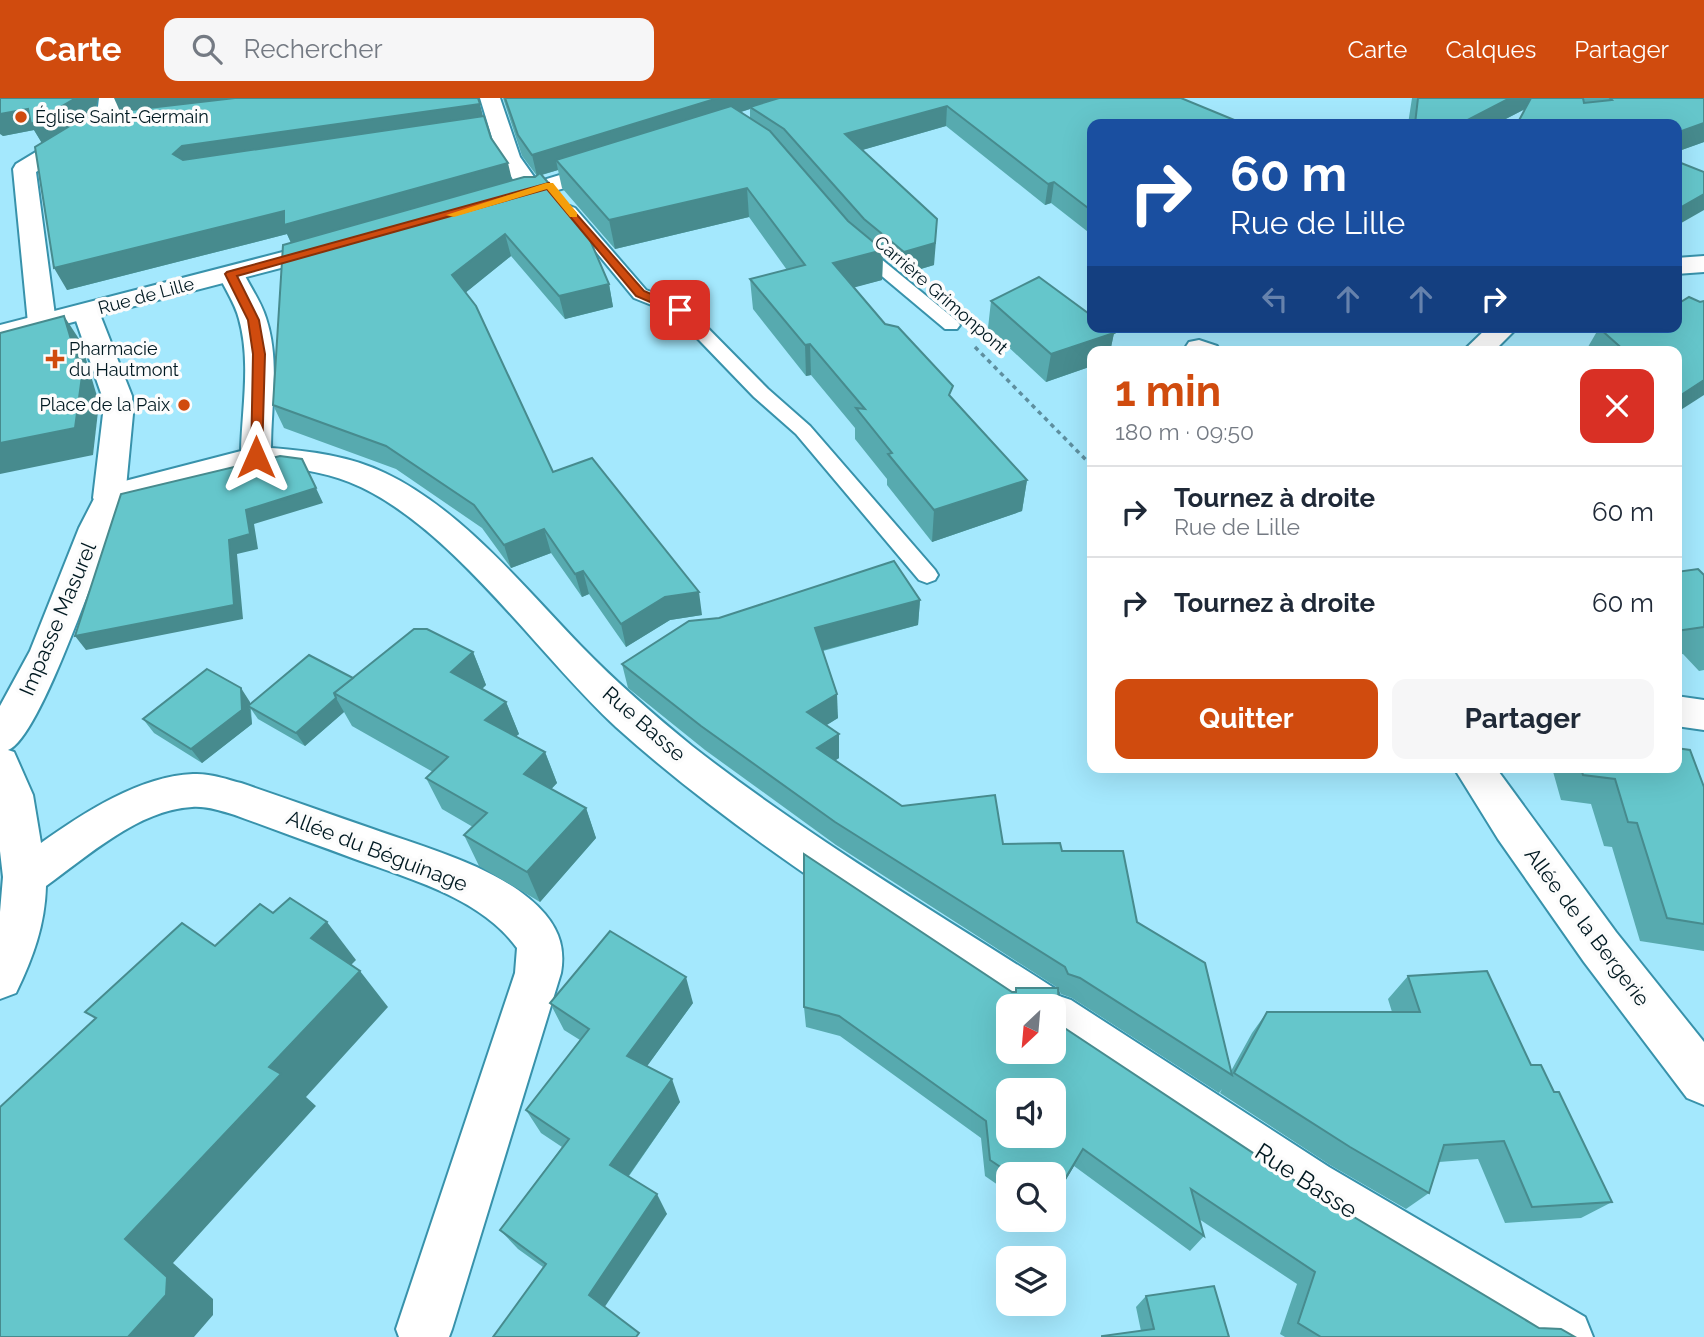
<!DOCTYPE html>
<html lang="fr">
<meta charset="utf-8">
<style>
:root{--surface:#fff;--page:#f6f6f7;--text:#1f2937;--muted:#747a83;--line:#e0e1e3;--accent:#d04b0e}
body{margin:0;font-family:Raleway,sans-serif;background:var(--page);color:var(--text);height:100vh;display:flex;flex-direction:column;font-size:26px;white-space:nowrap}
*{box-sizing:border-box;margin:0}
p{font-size:23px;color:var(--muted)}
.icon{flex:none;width:38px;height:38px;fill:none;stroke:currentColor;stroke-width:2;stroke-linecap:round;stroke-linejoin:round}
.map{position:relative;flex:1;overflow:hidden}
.details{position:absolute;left:1087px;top:248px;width:595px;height:427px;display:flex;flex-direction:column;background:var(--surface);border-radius:14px;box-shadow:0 7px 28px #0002}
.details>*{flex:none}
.guide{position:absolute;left:1087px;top:21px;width:595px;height:214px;border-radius:14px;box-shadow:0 7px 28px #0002;background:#1a4fa0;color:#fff;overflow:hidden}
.needle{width:46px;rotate:206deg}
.tools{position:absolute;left:996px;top:896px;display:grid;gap:14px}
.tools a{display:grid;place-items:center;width:70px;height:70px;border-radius:14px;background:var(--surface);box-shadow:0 7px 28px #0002;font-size:35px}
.pin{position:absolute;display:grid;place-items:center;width:60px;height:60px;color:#fff;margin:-30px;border-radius:14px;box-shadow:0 4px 10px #0006}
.me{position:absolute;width:77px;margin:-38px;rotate:0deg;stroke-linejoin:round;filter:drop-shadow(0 0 5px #0008)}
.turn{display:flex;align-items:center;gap:24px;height:147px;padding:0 28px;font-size:32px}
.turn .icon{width:91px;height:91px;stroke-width:2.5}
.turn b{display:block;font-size:49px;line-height:60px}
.lanes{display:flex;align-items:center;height:66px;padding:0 28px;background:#0003;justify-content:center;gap:35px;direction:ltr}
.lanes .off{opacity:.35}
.round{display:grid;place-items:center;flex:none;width:74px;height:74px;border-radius:14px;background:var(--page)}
.summary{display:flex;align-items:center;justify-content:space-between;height:119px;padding:0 28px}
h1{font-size:42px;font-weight:700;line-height:52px;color:var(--accent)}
.action{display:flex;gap:14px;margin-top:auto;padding:14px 28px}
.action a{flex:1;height:80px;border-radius:14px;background:var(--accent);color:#fff;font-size:28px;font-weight:700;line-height:80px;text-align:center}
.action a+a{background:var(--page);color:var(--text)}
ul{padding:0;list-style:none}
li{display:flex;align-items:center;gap:21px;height:91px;padding:0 28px;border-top:2px solid var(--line)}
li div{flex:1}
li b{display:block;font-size:26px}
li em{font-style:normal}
header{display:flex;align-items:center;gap:42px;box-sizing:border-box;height:98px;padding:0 35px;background:var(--accent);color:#fff}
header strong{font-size:33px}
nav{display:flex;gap:38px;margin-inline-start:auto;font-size:24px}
.search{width:490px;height:63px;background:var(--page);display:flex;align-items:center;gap:18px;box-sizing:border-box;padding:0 24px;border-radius:14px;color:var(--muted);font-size:26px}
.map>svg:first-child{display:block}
</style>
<header>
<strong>Carte</strong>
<div class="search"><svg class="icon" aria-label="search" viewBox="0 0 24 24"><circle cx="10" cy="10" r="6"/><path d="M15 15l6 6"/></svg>Rechercher</div>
<nav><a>Carte</a><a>Calques</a><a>Partager</a></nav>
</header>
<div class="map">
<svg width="1704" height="1239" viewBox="0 0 1704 1239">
<rect width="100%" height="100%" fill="#a4e8fd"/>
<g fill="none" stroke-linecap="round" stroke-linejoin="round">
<!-- service casing -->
<g stroke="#3892ab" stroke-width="4">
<g id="service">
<path d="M570,108L575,110L646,192L686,208L768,291L810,328L935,472L938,477L935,482L927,485L919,482L796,336L754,299L674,216L634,200L565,116L562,113Z"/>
<path d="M858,145L864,147L957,223L960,227L957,231H945L852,153L850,150Z"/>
</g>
</g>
<!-- pedestrian casing -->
<g stroke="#3892ab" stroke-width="4">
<path id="pedestrian" d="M86,206L95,208L99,214L132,298L133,316L125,400L120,407L109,410L98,407L93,400L103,316L102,298L73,214L77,208Z"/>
</g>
<!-- minor casing -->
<g stroke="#3892ab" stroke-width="4">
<g id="minor">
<path d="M99,0H119L121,15L113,27L36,74L56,225L52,231L42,233L32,231L28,225L13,71L16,66L97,17Z"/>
<path d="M480,0H500L520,59L544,93L540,98H524L498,59Z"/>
<path d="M1704,158V174L1676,176V160Z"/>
<path d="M231,168L240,171L244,176C251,190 261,204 266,220C280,262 271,307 271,350C310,353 350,358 385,375C461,411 524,489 582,549C616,584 654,617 692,648C807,738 934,813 1057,892L1059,898L1071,902L1329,1069L1585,1219L1593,1239H1512L1293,1105L1054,945V908H1008V913C875,822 736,737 616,629C537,556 448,423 349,384C322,373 287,368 258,369C244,369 229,376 216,379C184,388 152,395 122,407C104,446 41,641 8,652L14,654L33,697L41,745C83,715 140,678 193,676C210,675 226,681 241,685C285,700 329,716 373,731C426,750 507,771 545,816C560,834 565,852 561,875L452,1231L449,1239H399L396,1231L515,875L517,850C481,800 410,781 355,761C315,746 275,732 235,717C221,713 207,708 192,709C138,712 88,758 46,788C45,827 33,860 16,895L0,901V814L3,779L0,753V608L30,553L79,430L98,393L121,384L241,353C242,310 251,264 239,221C235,205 225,191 218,176L222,171Z"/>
<path d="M1488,229H1518L1493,254H1462Z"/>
<path d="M1199,242L1217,248L1221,254H1188L1185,250L1189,244Z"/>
<path d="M1676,598L1704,602V632L1676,628Z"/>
<path d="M1454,670H1496L1616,834L1704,944V1007L1687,1000L1584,864L1498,741Z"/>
</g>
</g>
<!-- secondary casing -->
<g stroke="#3892ab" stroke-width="4">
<g id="secondary">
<path d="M609,62L617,64L620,69L617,74L499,110L491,108L487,103L491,98Z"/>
<path d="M333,141L342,144L346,149L342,154L0,243V227Z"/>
</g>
</g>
<!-- path -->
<path stroke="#5e8f9f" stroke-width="3.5" stroke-dasharray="4.5 4.5" stroke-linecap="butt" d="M975,249L1092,368"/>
<!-- service -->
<use href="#service" fill="#fff" fill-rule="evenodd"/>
<!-- pedestrian -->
<use href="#pedestrian" fill="#fff" fill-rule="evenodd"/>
<!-- minor -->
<use href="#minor" fill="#fff" fill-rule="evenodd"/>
<!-- secondary -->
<use href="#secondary" fill="#fff" fill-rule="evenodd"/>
</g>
<!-- wall -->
<g fill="#57aaaf" fill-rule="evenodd">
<path d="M0,0H98L95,15L93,17L483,19L491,40L512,82L535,79L537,78L522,58L503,0H1181L1092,26V137L1051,105L1045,107L946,28L862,52L934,167L904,176L883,159L882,182L854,189L885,226L1027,382L1022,413L932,444L887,387V381L855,341V330L811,277L806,278L753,211L750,181L787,172L749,119L615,151L562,90L558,72L542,77L593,148L609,186L613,209L565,221L511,158L466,194L553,374L702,517L670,522L626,549L589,496L582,499L551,455L511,470L482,430L396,371L284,330L273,307L291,145L287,136L67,192L42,45L34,32L3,38L1,35ZM750,11V20L741,14Z"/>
<path d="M1412,0H1704V44L1676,54V26L1525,11L1496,26H1408Z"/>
<path d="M991,203L1114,235L1110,254H1092V268L1046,284L988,230Z"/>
<path d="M1700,204L1676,315V254H1585L1599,230L1676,229Z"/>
<path d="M1676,474L1704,477V572L1699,573L1683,556L1676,557Z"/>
<path d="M920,502L918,527L823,553L838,620L826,627L839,636V660L835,662L902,708L1003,746L1062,753L1137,824L1231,973L1252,935L1267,914H1392L1388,901L1408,878L1531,967L1554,994L1612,1104L1581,1120L1505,1125L1478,1061L1439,1064L1429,1095L1406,1111L1330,1067L1220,995L1222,991L1219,995L1072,900L1061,896L1058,890L836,747L705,652L628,590L622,566Z"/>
<path d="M473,554L486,587L482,591L506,604L519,636L516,638L545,654L557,685L551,691L586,710L596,740L540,804L479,768L464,737L473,729L442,711L426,680L433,674L352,628L344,614L305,648L258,621L251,611L252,626L202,665L154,635L143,621L250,604V606L353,580Z"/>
<path d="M1552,670H1676L1704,689V853L1640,843L1612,749L1604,748L1591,706L1561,702Z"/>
<path d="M550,905H693L647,968L680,1004L629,1078L667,1116L543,1169L518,1151L500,1132L562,1049L541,1035L526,1012L580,942L564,932Z"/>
<path d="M804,909L1060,927L1309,1092L1539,1230L1575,1239H1285L1280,1236L1297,1186L1199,1121L1204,1138L1190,1153L1074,1068L1054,1102V1076H1008V1094L985,1078L981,1040L840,938L806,929Z"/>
<path d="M1146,1198L1229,1239H1101L1141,1233L1136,1209Z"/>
</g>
<!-- shaded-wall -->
<g fill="#478b8e">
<path d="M76,0H98L95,15L43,47L34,32L3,38L0,36V16Z"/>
<path d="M114,0H269L122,18Z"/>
<path d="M718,0H784L750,9V11L563,70L556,62L558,72L537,78L532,57Z"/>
<path d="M1510,0H1531L1527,10L1496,26H1460Z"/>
<path d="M480,6L485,26L183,77L173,56L182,48Z"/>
<path d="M947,8L946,28L845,57V36Z"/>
<path d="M1704,13V44L1676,54V35Z"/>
<path d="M508,65L513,86L293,149L287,136L67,192L54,170L284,113Z"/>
<path d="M1054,84L1051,105L1045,107L1048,86Z"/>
<path d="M1704,89V112L1676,128V112Z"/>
<path d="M747,90L749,119L615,151L609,122Z"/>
<path d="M505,136L511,158L459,200L452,177Z"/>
<path d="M936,143L934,167L904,176V154Z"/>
<path d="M883,152L882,182L834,195L833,165Z"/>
<path d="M609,186L613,209L565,221L559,198Z"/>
<path d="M64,218L81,244L99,305L93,357L0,376V345Z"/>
<path d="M1114,235L1110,254H1092V268L1046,284L1051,256Z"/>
<path d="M810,246L811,277L806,278L805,247Z"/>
<path d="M1704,282V297L1676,315V302L1678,299Z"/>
<path d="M1027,382L1022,413L932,444L934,412Z"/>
<path d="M316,390L323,405L254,426L258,451L237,456L243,521L86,552L75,538L229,442L246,412Z"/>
<path d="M544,431L551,455L511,470L504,447Z"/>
<path d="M583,473L589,496L582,499L575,476Z"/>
<path d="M699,494L702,517L670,522L626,549L621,526L665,499Z"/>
<path d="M920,502L918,527L816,554L815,530Z"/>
<path d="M473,554L486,587L465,607L451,574Z"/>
<path d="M241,590L250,604V609L248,608L250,611L252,626L202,665L191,651Z"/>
<path d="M837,596L838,620L808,639L807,614Z"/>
<path d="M336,600L344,614L305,648L296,635Z"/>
<path d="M506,604L519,636L498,654L485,622Z"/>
<path d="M839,636V660L818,674L817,650Z"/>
<path d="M545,654L557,685L536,707L524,676Z"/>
<path d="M586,710L596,740L540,804L527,774Z"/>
<path d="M327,824L356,862L341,877L311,840Z"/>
<path d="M360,873L388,909L306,999L316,1008L173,1165L213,1201V1217L194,1239H128L125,1141L269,969Z"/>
<path d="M686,879L693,905L637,982L627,958Z"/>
<path d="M672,981L680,1004L622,1087L610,1067Z"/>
<path d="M1083,1051L1074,1068L1054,1102V1099Z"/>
<path d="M657,1096L667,1116L602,1213L589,1197Z"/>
</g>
<!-- building -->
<g fill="#65c6cb" stroke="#478b8e" stroke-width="2" fill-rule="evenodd">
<path d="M0,0H76L31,26L28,11L0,16Z"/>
<path d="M235,0H478L480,6L182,48L173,56L183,62L484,18L491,40L508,65L284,127V113L54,170L35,49L88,17Z"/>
<path d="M505,0H718L532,57L518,37Z"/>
<path d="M779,0H1181L1244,26H1092V113L1054,84L1048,86L947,8L845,36L937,121L935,145L904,154L864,121L784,31L750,9Z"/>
<path d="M1418,0H1510L1460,26H1415Z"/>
<path d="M1531,0H1583L1584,5L1612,2L1610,0H1704V25L1676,35V26H1517Z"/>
<path d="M731,8L770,33L848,123L883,152L833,165L885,226L898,229L953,288L949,297L1027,382L934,412L888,356L892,355L856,310L865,311L810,246L805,247L750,181L805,167L747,90L609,122L556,62Z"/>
<path d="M1676,63L1704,74V96L1676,112Z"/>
<path d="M540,75L590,134L587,135L609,186L559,198L505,136L452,177L476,208L553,374L592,360L699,494L665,499L621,526L583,473L575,476L544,431L504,447L474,407L386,348L273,307L283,147L524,79H535Z"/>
<path d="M1039,179L1092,218V229H1107L1114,235L1051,256L991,203Z"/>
<path d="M1689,199L1700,204L1704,203V282L1678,299L1676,298V254H1626L1599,230L1601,229H1676V207Z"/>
<path d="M64,218L82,278L75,330L0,345V235Z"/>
<path d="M280,358L302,361L316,390L246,412L250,436L229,442L234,507L75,538L121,396Z"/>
<path d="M894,463L920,502L815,530L837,596L807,614L839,636L817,650L902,708L995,697L1003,746L1060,745L1062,753H1123L1137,824L1205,865L1232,977L1080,880L1068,876L1065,869L835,724L701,628L622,566L689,523L719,520Z"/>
<path d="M1698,471L1704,477V529L1676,533V474Z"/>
<path d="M414,531H427L473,554L451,574L506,604L485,622L545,654L524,676L586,710L527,774L464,737L487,715L426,680L448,659L334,595Z"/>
<path d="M309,557L353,580L334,595L336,600L296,635L248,608Z"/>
<path d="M207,571L241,590L242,612L191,651L143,621Z"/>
<path d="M1676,650L1690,652L1704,689V826L1667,820L1637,725L1628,724L1615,681L1583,677L1581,670H1676Z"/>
<path d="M804,756L1012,894H1016V890H1058L1060,927L1309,1092L1539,1230L1561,1231L1575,1239H1321L1298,1225L1315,1174L1191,1091L1204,1138L1083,1051L1054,1099V1076H1011L990,1062L986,1023L839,918L804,909ZM1008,908H1054V954H1008ZM1008,992H1054V1038H1008Z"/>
<path d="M290,800L327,824L311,840L360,873L269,969L281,976L125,1141L167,1179L166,1197L128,1239H0V1009L96,920L85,914L182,825L215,848L260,806L273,815Z"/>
<path d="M610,833L686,879L627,958L672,981L610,1067L657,1096L589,1197L639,1235L636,1239H493L546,1166L500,1132L569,1041L526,1012L589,931L550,905Z"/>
<path d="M1487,873L1531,967H1541L1554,994H1559L1612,1104L1532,1109L1504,1043L1444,1047L1429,1095L1350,1049L1234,975L1267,914H1420L1408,878Z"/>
<path d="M1214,1188L1229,1239H1102V1238L1154,1231L1146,1198Z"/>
</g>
<!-- route -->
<path fill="#d04b0e" stroke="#873109" stroke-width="2" d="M549,85L644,193L684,210V215H676L636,198L547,91L237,178L259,222L265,256L262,359L260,362H251L253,256L248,222L225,176L227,174Z"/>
<!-- slow -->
<path fill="#f59e0b" d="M546,85H553L577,115V119H570L547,91L454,119L446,117Z"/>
<!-- markers -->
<g fill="#d04b0e" stroke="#fcfcfc" stroke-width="2.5">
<circle cx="21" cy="19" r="7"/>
<path d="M51.5 250.5h7v7h7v7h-7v7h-7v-7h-7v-7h7z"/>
<circle cx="184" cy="307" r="7"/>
</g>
<g text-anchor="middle" stroke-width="7" stroke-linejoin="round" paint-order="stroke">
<!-- far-poi labels -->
<g font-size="18" fill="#001921" stroke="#fcfcfc" text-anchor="start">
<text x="35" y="25">Église Saint-Germain</text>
<text x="69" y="257">Pharmacie<tspan x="69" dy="21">du Hautmont</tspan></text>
<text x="170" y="313" text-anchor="end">Place de la Paix</text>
</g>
<!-- far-street labels -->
<g font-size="18" fill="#001921" stroke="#fcfcfc">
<text transform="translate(941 197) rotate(41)" y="6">Carrière Grimonpont</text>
<text transform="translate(146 198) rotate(-15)" y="6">Rue de Lille</text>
</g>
<!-- street labels -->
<g font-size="21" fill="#001921" stroke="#fcfcfc">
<text transform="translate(58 521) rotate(-67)" y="7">Impasse Masurel</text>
<text transform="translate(644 626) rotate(41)" y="7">Rue Basse</text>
<text transform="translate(377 753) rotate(21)" y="7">Allée du Béguinage</text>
<text transform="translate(1587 829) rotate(53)" y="7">Allée de la Bergerie</text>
</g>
<!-- near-street labels -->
<g font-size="24" fill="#001921" stroke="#fcfcfc">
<text transform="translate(1306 1083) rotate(33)" y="8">Rue Basse</text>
</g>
</g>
</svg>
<div class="tools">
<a><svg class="needle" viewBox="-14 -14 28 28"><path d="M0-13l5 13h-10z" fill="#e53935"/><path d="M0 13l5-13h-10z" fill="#747a83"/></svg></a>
<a><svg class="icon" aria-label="sound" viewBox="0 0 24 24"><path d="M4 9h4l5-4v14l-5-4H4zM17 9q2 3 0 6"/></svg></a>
<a><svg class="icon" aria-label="search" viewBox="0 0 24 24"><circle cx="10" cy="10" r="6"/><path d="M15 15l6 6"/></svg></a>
<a><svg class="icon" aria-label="layers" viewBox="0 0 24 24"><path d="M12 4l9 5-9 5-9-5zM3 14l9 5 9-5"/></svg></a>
</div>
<div class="pin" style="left:680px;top:212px;background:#d93025"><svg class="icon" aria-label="arrive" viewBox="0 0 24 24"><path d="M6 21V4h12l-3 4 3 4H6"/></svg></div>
<svg class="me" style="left:256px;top:359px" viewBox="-20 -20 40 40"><path d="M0-17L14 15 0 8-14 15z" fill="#d04b0e" stroke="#fff" stroke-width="4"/></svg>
<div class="guide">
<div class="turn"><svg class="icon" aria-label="right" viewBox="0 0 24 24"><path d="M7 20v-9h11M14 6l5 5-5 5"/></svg><div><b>60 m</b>Rue de Lille</div></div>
<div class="lanes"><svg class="icon off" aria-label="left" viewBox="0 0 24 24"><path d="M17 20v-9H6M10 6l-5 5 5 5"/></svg><svg class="icon off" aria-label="ahead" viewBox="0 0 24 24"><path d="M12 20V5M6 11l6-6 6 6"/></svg><svg class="icon off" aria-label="ahead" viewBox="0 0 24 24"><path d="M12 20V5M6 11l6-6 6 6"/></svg><svg class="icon" aria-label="right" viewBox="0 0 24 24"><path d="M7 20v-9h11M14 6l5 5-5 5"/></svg></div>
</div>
<section class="details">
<div class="summary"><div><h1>1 min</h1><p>180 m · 09:50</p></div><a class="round" style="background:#d93025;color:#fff"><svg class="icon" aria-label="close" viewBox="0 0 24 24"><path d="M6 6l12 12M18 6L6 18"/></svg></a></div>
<ul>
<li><svg class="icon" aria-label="right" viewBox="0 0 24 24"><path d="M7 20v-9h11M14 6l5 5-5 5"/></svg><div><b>Tournez à droite</b><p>Rue de Lille</p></div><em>60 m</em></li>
<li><svg class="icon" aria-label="right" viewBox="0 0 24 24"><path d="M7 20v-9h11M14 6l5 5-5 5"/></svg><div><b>Tournez à droite</b></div><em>60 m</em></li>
</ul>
<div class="action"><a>Quitter</a><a>Partager</a></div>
</section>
</div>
